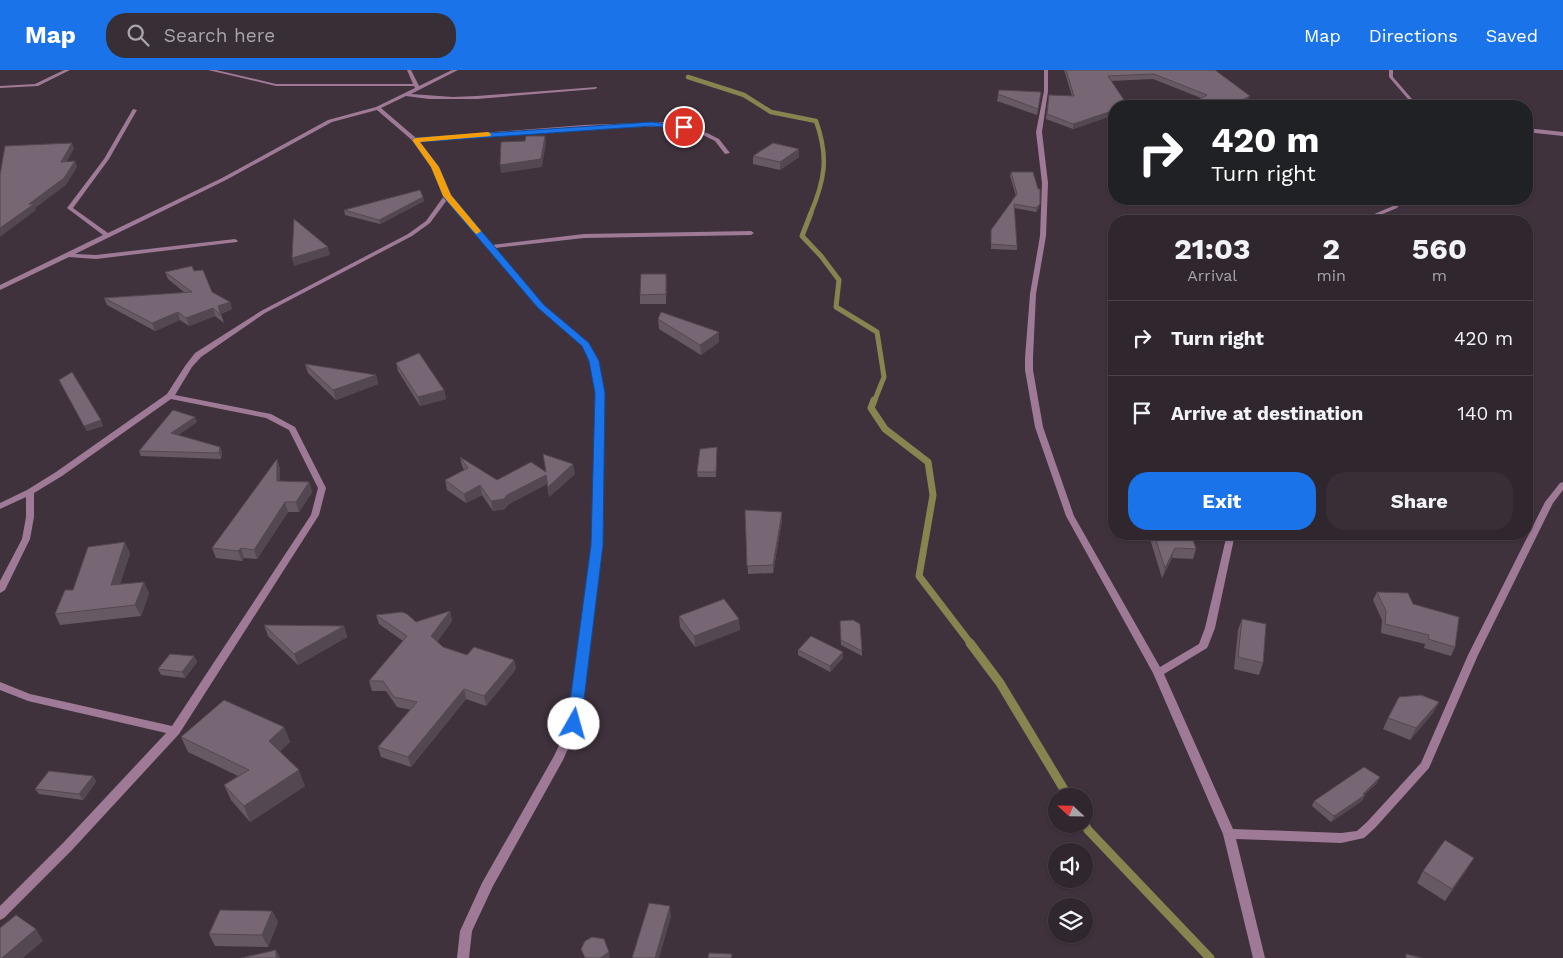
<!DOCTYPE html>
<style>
:root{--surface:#30262e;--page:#382e36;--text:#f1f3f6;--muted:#a8a5aa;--line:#4b434a;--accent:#1a73e8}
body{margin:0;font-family:"Work Sans",sans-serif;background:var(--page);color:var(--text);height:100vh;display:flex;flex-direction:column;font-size:19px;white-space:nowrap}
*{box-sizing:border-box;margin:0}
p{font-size:16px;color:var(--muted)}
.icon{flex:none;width:28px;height:28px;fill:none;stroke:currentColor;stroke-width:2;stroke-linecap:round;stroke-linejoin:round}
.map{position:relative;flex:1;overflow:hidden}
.panel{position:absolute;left:1108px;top:145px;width:425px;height:325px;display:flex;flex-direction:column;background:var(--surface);border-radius:20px;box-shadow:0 1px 4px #0004,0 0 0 1px var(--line)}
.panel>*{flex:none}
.guide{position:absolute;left:1108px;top:30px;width:425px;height:105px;border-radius:20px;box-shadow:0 1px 4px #0004,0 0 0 1px var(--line);background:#202124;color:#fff;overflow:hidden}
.needle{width:32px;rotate:292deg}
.controls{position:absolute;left:1048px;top:718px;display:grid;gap:10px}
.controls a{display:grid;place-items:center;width:45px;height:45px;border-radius:50%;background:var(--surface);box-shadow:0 1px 4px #0004,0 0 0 1px var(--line);font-size:25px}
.pin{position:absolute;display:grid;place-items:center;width:42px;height:42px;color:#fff;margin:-21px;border:2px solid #fff;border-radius:50%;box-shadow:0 1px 5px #0007}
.me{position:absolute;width:55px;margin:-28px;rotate:7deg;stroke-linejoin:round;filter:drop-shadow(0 0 4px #0008)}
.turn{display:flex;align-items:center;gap:18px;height:105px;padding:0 20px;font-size:22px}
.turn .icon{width:65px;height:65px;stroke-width:2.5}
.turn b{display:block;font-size:35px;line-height:42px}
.eta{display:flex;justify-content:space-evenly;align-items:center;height:85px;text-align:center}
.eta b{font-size:30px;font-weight:700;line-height:35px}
.button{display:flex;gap:10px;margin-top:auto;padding:10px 20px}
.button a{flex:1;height:58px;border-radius:20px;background:var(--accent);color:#fff;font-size:20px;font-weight:700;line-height:58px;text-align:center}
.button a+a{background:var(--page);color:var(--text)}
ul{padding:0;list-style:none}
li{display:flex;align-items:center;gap:15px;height:75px;padding:0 20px;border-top:1px solid var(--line)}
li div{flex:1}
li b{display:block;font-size:19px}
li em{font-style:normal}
header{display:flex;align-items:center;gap:30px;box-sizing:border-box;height:70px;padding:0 25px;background:var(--accent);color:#fff}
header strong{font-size:24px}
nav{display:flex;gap:28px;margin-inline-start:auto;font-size:18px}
.search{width:350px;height:45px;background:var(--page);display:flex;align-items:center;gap:12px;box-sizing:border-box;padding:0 18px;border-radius:20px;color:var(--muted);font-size:19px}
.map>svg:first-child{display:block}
</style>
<header>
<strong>Map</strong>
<div class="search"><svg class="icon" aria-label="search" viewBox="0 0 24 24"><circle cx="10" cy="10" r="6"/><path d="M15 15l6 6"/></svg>Search here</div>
<nav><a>Map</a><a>Directions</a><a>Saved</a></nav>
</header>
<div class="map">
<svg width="1563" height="888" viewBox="0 0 1563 888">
<rect width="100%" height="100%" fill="#40323d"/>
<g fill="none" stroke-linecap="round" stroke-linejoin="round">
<!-- stream-far3 -->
<path stroke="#86844f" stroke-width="4.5" d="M688,7L744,25L771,42L816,51C829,87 825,110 810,145"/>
<!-- stream-far2 -->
<path stroke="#86844f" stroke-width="5" d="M811,143L802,166L821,186L839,210L836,237L877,262L884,307L874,332"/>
<!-- stream-far1 -->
<path stroke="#86844f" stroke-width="7" d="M874,330L871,338L885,359L928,392L933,425L919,506L971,574"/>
<!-- stream -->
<g stroke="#86844f" stroke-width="9">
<path d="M970,573L1000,613L1068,726"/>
<path d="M1084,753L1088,760L1210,888"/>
</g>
<!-- minor -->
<g fill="#9e7a97" fill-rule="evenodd">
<path d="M64,0H70L38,16L0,18V16L35,14Z"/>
<path d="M208,0H216L276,14H413L407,0H411L419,16L452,0H458L411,24L453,27L477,26L597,17V18L595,19L477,29H429L406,26L381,38L416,68L584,55L671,52L707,63L719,69L730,83L725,84L715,71L703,65L671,56L584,59L419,71L438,97L450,126L492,175L584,164L751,161L754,163L751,165L584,168L495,178L543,235L588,273L598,291L604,323L602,475L579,654L563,690L493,816L472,861L469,888H457L460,861L482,813L554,686L569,654L592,475L596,323L590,291L582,276L539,237L447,130L430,153L412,166L265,243L201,287L192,297L175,325L271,344L295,357L326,418L319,445L179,664L72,780L4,848L0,850V836L64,772L166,663L28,631L0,620V612L30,624L172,656L311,445L318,418L289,360L266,348L171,329L62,406L34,423V447L30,469L5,520L0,523V511L22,469L26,447V427L0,439V433L27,420L56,402L167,324L185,296L195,283L261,241L408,164L426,151L444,126L432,97L413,71L377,40L332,52L226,110L75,184L96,185L235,169L238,171L237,172L96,189L69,187L0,220V215L103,165L67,138L104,89L133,39L137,40L109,89L73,138L108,163L222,108L328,50L376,37L415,18L414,16H276Z"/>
<path d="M1044,0H1048V21L1042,62L1048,113L1046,166L1036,224L1033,288V300L1043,357L1074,446L1160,597L1199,574L1205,558L1227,464H1235L1215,558L1208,576L1207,578L1164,604L1233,759L1341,763L1357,761L1367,752L1421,693L1468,585L1545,432L1560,413L1563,412V420L1553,433L1478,585L1429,698L1375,758L1364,768L1341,773L1236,769L1265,888H1253L1223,764L1153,603L1066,446L1035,357L1025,300V288L1030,224L1040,166L1042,113L1036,62L1044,21Z"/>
<path d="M1389,0H1393V7L1418,36H1414L1389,7Z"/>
<path d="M1526,58L1563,62V66L1526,62Z"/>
<path d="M1398,129H1404L1397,138L1366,151H1358L1393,136Z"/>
</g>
</g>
<!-- wall -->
<g fill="#665964">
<path d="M1064,0H1215L1248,30L1238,36H1190L1191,34L1201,28L1153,9L1111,11L1114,36V47H1108L1073,59L1046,49L1049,25L1072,26Z"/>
<path d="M999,20L1041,22L1037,45L997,31Z"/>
<path d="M753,86L799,87L780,100L753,94Z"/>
<path d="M1011,102L1039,138L1036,142L1014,138L1017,176V180L991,179V160L1016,126L1010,106Z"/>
<path d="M423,127L424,131L380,154L345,145L344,140Z"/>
<path d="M194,201L212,222L230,232L232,239L221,244L224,253L215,246L189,256L180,250L155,261L107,235L104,228L185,223L168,209L165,202Z"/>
<path d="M666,204V234H640V225Z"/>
<path d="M658,249L719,272L701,285L659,259Z"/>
<path d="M396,293L444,320L446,329L420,336L398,301Z"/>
<path d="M305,294L376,305L378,314L336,330L308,303Z"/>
<path d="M59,310L103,356L87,361Z"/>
<path d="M195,347L197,352L178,365L220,377L222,382L221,389L141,386L139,381Z"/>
<path d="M717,377L716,407H698L697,402Z"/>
<path d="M460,387L497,410L546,402L575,404L549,427L547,414L509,434L505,439L493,441L482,425L466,433L447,420L445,410L464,400L462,396Z"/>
<path d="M277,389L280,399V411L309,412L312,422L299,442H288L257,489L244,488L242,491L216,488L212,478Z"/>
<path d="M745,440L782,450L773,503L748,504Z"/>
<path d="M1151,464H1191L1196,479L1193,489L1172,488L1162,508L1150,469Z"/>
<path d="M130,483L120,514L149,523L141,546L60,555L55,544L73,520Z"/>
<path d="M1377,522L1413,534L1455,577L1451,586L1424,578L1425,574L1381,563L1382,550L1373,530Z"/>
<path d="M450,541L452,551L437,572L443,577L467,585L514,590L516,599L486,636L466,629L411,697L381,687L378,677L411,640L397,637L386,621H372L369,611L403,571L379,554L376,545L416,552Z"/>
<path d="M679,546L740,560L695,577L680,557Z"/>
<path d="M1242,549L1263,593L1259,605L1234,599L1238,560Z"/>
<path d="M840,551L862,581V586L841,575Z"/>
<path d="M264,555L344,556L347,567L298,595L268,566Z"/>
<path d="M798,580L843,588L830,602L798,585Z"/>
<path d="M194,586L197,592L185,608L161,605L158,599Z"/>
<path d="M1439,632L1433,643L1410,670L1383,659L1388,648Z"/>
<path d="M284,657L290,672L280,681L305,716L250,752L231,730L224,715L238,706L188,682L181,667Z"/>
<path d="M93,706L96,712L83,730L39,724L35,719Z"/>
<path d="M1380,707L1377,713L1364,725L1362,731L1331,752L1312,736L1314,731Z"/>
<path d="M1467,799L1445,831L1417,813L1423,801Z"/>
<path d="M272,841L278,852L268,877L215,876L209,864Z"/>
</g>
<!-- shaded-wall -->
<g fill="#534851">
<path d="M1250,26L1248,30L1238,36H1230Z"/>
<path d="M1109,42L1108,47L1073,59V54Z"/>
<path d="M545,66L546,73L542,97L501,103L500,95Z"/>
<path d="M72,73L74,79L63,98L61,92Z"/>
<path d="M799,79V87L780,100V92Z"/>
<path d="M75,91L77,97L66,115L35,138L36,140L0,167V158L29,134Z"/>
<path d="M423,127L424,131L380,154L379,150Z"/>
<path d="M1040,134L1039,138L1036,142V138Z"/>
<path d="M328,177L330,185L294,196L292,188Z"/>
<path d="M666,204L667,213L666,234Z"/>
<path d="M230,232L232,239L220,244L218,236Z"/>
<path d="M213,238L215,246L189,256L186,248Z"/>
<path d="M178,242L180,250L155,261L152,253Z"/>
<path d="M719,262V272L701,285L700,275Z"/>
<path d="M376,305L378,314L336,330L333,320Z"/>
<path d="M444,320L446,329L420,336L418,327Z"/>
<path d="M195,347L197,352L173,368L171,363Z"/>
<path d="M101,350L103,356L87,361L84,356Z"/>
<path d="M220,377L222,382L221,389L219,383Z"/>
<path d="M277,389L280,399V421L277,411Z"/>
<path d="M573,394L575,404L549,427L548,417Z"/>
<path d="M546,405L547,414L509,434L505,439L493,441L491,431L507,425Z"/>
<path d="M309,412L312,422L299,442L296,432Z"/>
<path d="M480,415L482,425L466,433L464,424Z"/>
<path d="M285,432L288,442L257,489L254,480Z"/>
<path d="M782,442V450L773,503V495Z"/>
<path d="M125,472L130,483L116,526L111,515Z"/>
<path d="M241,478L244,488L242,491L238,481Z"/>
<path d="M1175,478L1172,488L1162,508L1165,498Z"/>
<path d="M144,512L149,523L141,546L135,535Z"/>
<path d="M450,541L452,551L434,576L431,566Z"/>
<path d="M739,549L740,560L695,577L694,566Z"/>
<path d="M344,556L347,567L298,595L294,584Z"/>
<path d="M843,582V588L830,602V596Z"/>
<path d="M194,586L197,592L185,608L182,602Z"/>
<path d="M514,590L516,599L486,636L484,626Z"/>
<path d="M464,619L466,629L411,697L408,687Z"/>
<path d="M1439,632L1433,643L1410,670L1416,658Z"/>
<path d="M284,657L290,672L275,686L269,671Z"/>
<path d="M299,700L305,716L250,752L244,736Z"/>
<path d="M93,706L96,712L83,730L79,724Z"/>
<path d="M1380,707L1377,713L1362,727L1365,725L1362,731L1331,752L1334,746L1363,724Z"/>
<path d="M1474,788L1467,799L1445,831L1452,819Z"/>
<path d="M670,836L671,847L659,888H655Z"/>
<path d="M272,841L278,852L268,877L262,865Z"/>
<path d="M36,859L43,871L23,888H2Z"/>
<path d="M276,880L280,888H276Z"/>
<path d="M609,882L610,888H600Z"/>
</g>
<!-- building -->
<g fill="#776774" stroke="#534851">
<path d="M1066,0H1215L1250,26L1230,36H1205L1191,34L1207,25L1154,4L1108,6L1128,36H1114V42H1109L1073,54L1047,44L1049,25L1074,26Z"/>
<path d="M999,20L1041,22L1038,39L998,24Z"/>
<path d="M526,66H545L541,89L500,95L501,72L525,71Z"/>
<path d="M72,73L61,92L75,91L64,108L29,134H34L0,158V105L5,76Z"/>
<path d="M773,73L799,79L780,92L753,86Z"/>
<path d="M1011,102H1033L1038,119H1040V134L1036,138L1014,134L1017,176L991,174V160L1017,124Z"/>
<path d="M420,120L423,127L379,150L344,140Z"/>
<path d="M294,149L328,177L292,188Z"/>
<path d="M192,196L194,201L203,200L212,222L230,232L218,236L221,245L213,238L186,248L178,242L152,253L104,228L192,222L165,202Z"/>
<path d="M641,204H666V224L640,225Z"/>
<path d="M661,242L719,262L700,275L658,249Z"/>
<path d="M419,283L444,320L418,327L396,293Z"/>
<path d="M305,294L376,305L333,320Z"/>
<path d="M72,302L101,350L84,356L59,310Z"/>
<path d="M173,340L195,347L171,363L220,377L219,383L139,381Z"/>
<path d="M717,377L716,402H697L700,379Z"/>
<path d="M543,384L573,394L548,417L546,405L507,425L504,429L491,431L480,415L464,424L445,410L468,398L460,387L497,410L531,392L546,402Z"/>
<path d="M277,389V411L309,412L296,432H285L254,480L241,478L238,481L212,478Z"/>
<path d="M745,440L782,442L773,495L747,496Z"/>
<path d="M1154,464H1191L1196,479L1175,478L1165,498Z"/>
<path d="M125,472L111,515L144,512L135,535L55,544L65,520H73L88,477Z"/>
<path d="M1377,522L1408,523L1413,534L1459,547L1455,577L1428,569L1429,565L1385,554L1386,541Z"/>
<path d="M724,529L739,549L694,566L679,546Z"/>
<path d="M450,541L431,566L443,577L467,585L474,577L514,590L484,626L464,619L408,687L378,677L417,632L394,627L383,611H369L407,566L376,545L402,542L407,544L416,552Z"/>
<path d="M1242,549L1266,554L1263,593L1238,587Z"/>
<path d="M853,550L860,554L862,581L841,570L840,551Z"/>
<path d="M264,555L344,556L294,584Z"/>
<path d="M811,566L843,582L830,596L798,580Z"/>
<path d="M170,584L194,586L182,602L158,599Z"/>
<path d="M1421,625L1439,632L1416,658L1388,648L1399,627Z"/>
<path d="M224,630L284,657L269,671L299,700L244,736L224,715L249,700L181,667Z"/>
<path d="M1364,697L1380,707L1363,724L1365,725L1334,746L1314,731Z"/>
<path d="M49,701L93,706L79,724L35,719Z"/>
<path d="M1445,770L1474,788L1452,819L1423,801Z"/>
<path d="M649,833L670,836L655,888H632Z"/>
<path d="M220,840L272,841L262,865L209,864Z"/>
<path d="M16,845L36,859L2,888H0V858Z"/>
<path d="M592,867L604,869L609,882L600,888H585L581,879L585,871Z"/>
<path d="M276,880V888H241Z"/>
<path d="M709,883L732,884L731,888H708Z"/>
<path d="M1406,884L1422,888H1406Z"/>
</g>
<!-- route -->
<path fill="#1a73e8" stroke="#114b97" d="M652,52L687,57L684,59L652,56L420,72L439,97L451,125L544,235L589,273L599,291L605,323L603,475L581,654L579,658L574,660L569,658L567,654L591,475L595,323L589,291L582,276L538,238L444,128L431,97L412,70L415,68Z"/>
<!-- slow -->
<path fill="#f59e0b" d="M488,62L491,64L490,66L420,72L439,97L451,125L481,161L477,164L475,163L443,126L431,97L412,70L415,68Z"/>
</svg>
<div class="controls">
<a><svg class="needle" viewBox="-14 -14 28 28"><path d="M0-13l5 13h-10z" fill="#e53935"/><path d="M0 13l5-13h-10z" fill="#a8a5aa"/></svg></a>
<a><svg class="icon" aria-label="sound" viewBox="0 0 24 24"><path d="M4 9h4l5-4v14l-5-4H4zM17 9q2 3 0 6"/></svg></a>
<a><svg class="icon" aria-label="layers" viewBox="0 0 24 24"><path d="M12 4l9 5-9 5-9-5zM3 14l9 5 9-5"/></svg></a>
</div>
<div class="pin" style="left:684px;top:57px;background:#d93025"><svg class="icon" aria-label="arrive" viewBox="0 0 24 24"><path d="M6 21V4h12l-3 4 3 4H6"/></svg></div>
<svg class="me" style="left:574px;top:654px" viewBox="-20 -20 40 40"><circle r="19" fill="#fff"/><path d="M0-13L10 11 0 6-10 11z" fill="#1a73e8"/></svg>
<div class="guide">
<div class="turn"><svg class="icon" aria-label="right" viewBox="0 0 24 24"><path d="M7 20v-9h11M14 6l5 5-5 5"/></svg><div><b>420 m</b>Turn right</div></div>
</div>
<section class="panel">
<div class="eta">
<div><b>21:03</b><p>Arrival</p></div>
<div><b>2</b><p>min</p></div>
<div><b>560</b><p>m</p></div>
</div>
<ul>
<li><svg class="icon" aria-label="right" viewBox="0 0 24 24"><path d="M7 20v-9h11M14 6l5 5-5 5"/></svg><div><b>Turn right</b></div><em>420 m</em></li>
<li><svg class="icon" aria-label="arrive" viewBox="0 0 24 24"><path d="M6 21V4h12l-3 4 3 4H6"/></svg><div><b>Arrive at destination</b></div><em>140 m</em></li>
</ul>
<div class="button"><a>Exit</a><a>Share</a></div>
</section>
</div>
